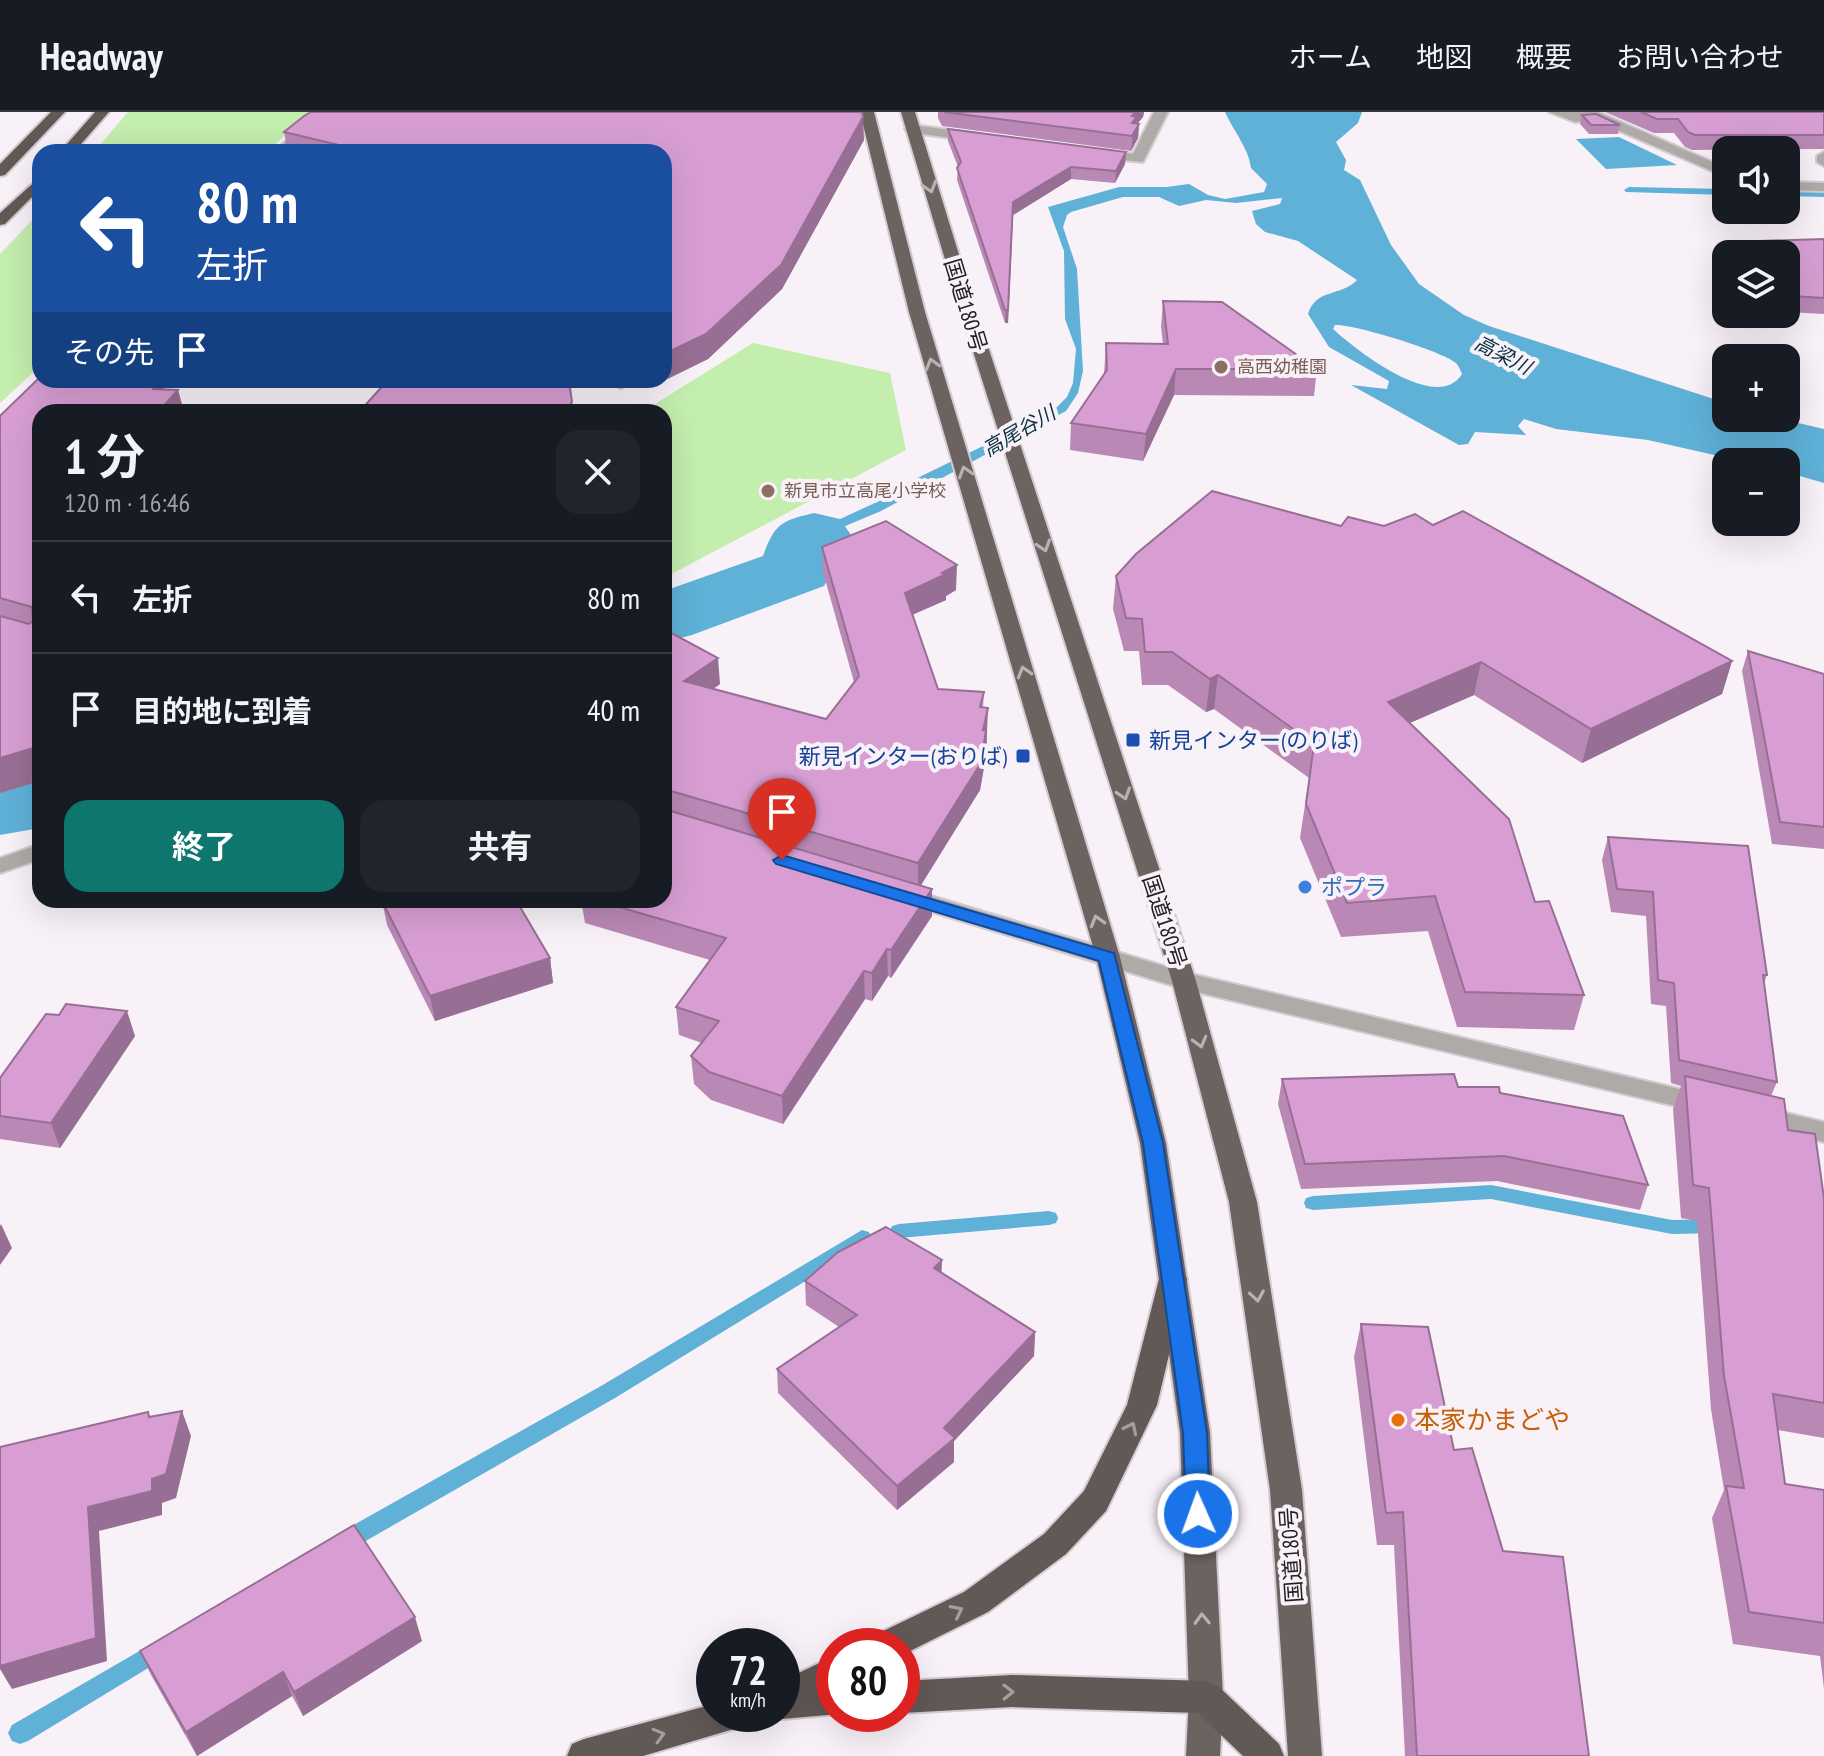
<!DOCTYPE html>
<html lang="ja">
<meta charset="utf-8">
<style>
:root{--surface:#171b24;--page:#20242c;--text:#f1f3f6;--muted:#9ea1a6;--line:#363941;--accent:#0f766e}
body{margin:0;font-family:"PT Sans Narrow","Noto Sans JP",sans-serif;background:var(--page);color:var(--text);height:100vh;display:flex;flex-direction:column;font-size:30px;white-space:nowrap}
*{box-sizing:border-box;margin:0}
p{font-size:26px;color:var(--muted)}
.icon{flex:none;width:44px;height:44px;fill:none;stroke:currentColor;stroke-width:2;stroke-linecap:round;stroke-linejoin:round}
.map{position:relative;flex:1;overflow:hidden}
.sheet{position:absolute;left:32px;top:292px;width:640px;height:504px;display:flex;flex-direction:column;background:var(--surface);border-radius:24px;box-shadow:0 8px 32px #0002}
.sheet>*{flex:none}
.top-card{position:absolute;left:32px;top:32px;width:640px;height:244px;border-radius:24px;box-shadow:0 8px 32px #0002;background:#1a4fa0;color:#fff;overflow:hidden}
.buttons{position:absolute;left:1712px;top:24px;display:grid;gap:16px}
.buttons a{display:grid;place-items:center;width:88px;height:88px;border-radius:16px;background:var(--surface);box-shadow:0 8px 32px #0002;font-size:40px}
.speed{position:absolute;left:696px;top:1516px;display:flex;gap:16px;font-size:40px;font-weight:700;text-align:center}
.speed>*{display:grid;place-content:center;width:104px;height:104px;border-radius:50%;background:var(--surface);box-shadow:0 8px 32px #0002;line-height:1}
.speed small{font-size:20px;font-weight:400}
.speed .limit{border:12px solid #d22;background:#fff;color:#111}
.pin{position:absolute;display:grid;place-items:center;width:68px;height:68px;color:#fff;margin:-82px -34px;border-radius:50% 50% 50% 0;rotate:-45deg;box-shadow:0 0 8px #0007}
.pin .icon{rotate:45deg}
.me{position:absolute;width:88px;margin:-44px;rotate:358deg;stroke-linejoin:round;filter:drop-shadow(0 0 6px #0008)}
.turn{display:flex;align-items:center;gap:28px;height:168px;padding:0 32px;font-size:36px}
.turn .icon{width:104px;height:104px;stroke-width:2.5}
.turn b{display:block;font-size:56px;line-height:68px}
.then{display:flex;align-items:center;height:76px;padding:0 32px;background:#0003;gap:16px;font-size:30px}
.round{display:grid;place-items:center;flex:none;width:84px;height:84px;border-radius:24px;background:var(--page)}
.summary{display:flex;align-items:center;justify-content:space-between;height:136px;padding:0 32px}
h1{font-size:48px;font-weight:700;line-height:60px}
.cta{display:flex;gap:16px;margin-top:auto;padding:16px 32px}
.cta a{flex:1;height:92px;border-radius:24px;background:var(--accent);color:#fff;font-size:32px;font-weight:700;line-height:92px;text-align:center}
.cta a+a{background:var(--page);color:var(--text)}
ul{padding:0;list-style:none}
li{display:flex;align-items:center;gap:24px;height:112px;padding:0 32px;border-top:2px solid var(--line)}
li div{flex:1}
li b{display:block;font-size:30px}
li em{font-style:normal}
header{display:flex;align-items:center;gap:48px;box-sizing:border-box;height:112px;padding:0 40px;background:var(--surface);border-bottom:2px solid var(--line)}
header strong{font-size:38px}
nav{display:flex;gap:44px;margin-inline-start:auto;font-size:28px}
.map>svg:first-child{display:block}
</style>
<header>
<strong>Headway</strong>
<nav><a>ホーム</a><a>地図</a><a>概要</a><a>お問い合わせ</a></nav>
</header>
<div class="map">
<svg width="1824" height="1644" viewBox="0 0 1824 1644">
<rect width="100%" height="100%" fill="#f9f1f8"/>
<!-- green -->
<g fill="#c3eead">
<path d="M128,0H310L267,40H94Z"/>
<path d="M40,100V254L0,291V142Z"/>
<path d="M753,231L890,261L906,338L664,466V300H646L658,290Z"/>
</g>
<!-- water -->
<g fill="#5fb1d8" fill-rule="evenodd">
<path d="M1225,0H1362L1358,11L1336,30L1346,48L1344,58L1360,68L1391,133L1419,172L1464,203L1489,214L1726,291V306H1777L1824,317V371L1786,360V350H1745L1648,328L1556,317L1524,307L1518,314L1526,323L1475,320L1468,332L1459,333L1351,273L1387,277L1389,269L1329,235L1308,202C1316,176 1341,185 1357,168L1298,129L1265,120L1256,112L1252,99L1280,92L1282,86L1236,91L1206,88L1179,94L1159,85H1123L1071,100L1067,103L1063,115L1077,157L1083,259L1078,281L1066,299L881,399L824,423L816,431L813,459L723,493L699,483L774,458L786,450L801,425L890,384L907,371L1051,301L1067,285L1073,271L1076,237L1065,207L1064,139L1048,95L1119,75H1166L1189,72L1208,83L1225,87L1264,80L1267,72L1251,56C1249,37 1233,18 1225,0ZM1335,213C1354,212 1442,239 1456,251C1459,254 1460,258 1462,262C1437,302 1356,238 1333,217Z"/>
<path d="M1619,25L1677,53L1606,57L1576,27Z"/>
</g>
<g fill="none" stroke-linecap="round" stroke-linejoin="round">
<!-- stream -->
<g fill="#5fb1d8" fill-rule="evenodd">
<path d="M1629,75L1726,77V83L1626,80L1624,78Z"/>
<path d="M1786,78L1824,79V85L1786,84Z"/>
<path d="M1491,1073L1672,1108L1719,1107L1726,1109L1728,1114L1726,1119L1719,1121L1672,1122L1491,1087L1313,1098L1306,1096L1304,1091L1306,1086L1313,1084Z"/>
<path d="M1049,1099L1056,1101L1058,1106L1056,1111L1049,1113L899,1126L892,1124L890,1119L892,1114L899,1112Z"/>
<path d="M862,1118L869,1120L871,1125L869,1130L615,1286L350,1438L342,1440L334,1438L331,1431L334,1424L601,1274Z"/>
<path d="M160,1527L168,1530L171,1537L168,1544L28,1629L20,1632L12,1629L8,1621L12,1613Z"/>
</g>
<!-- river -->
<g fill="#5fb1d8" fill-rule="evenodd">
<path d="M814,401L840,407L851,423L824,474L692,523L664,530V479L763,444C775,411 781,409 814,401Z"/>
<path d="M40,662V716L0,723V669Z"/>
</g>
<!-- minor casing -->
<g stroke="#d2cbd2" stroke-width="4">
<g id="minor">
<path d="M316,0H331L290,40H275Z"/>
<path d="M1154,0H1168L1143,50L1093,45L1086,41L1093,37L1133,42Z"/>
<path d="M1549,0H1598L1726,56V65L1594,8L1575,10Z"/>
<path d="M912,13L981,22L988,26L981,30L907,20L905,17Z"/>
<path d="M1824,40V54L1817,50V44Z"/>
<path d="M1786,70L1824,71V79L1786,78Z"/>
<path d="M603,268H627L629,271L621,276Z"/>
<path d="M40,732V747L0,761V746Z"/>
<path d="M901,775L1187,861L1709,984L1718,986L1722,993L1718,1000L1709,1002L1184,877L893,788L889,783L893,778Z"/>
<path d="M1756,994L1824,1010V1030L1747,1011L1743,1004L1747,997Z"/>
</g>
</g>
<!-- trunk casing -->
<g stroke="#d2cbd2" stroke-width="4">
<g id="trunk">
<path d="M860,0H874L925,200L1120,845L1166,1031L1210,1321L1223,1585L1220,1644H1186L1189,1585L1180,1321L1140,1031L1096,845L909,200Z"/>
<path d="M901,0H915L977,201L1196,869L1257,1090L1302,1378L1322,1644H1288L1270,1378L1229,1090L1172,869L961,201Z"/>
</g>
</g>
<!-- motorway casing -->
<g stroke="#d2cbd2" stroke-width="4">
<g id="motorway">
<path d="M51,0H65L5,63L0,64V52Z"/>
<path d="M95,0H109L74,40H60Z"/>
<path d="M40,65V77L5,112L0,113V101Z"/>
<path d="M1173,1156L1183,1159L1187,1167L1157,1293L1106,1399L1066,1442L988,1500L902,1543V1534H870L875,1523L964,1480L1044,1422L1084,1379L1127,1293L1159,1167L1163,1159Z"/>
<path d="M834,1544V1602H839L782,1607L770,1602H782V1569Z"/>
<path d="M1012,1563L1206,1569L1218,1574L1279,1632L1284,1644H1243L1198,1601L1012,1595L902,1601V1569Z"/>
<path d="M714,1592V1602H752L747,1613L643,1644H567L572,1632L584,1627Z"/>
</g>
</g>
<!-- minor -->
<use href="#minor" fill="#afaaa8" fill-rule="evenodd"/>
<!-- trunk -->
<use href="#trunk" fill="#6c6260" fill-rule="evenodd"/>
<!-- motorway -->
<use href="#motorway" fill="#625855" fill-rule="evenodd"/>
</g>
<!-- wall -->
<g fill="#ba88b5">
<path d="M938,0H1144L1143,5L1137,12H1139L1138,26L1131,39L942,14L938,6Z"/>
<path d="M1605,0H1824V37L1692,38L1685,35L1674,21H1654Z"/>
<path d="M1582,3L1620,13L1618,22H1589L1580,12Z"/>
<path d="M948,17L1125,52L1115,71L1071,67L1013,103L1008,211H1005L957,68L958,55L948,29Z"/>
<path d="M284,20L864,28L782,177L708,247L651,275L632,268H664V40H288Z"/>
<path d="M1824,127V202L1787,200L1786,142H1756L1760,129Z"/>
<path d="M1163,189L1317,257L1314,284L1174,283L1143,349L1070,338L1071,311L1104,262L1106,231L1163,232L1161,215Z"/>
<path d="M163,274L164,277L178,278L184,300H40V669L0,681V304Z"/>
<path d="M1433,413L1732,549L1722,582L1582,651L1474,583L1410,611L1535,790L1584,883L1574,918L1457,915L1428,819L1341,825L1300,726L1309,666L1214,597L1206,600L1168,573H1142L1139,539H1124L1113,497L1116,464L1341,414Z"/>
<path d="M822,435L956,478L946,484V488L912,503L938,577L984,580L983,595L987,622L986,644L980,678L921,773L932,804L891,866L888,864L872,889L865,887L783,1012L711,988L694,972L691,944L702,931L679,923L676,895L710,848L585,811L581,788H664V517L720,572L713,577L826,607L854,570L823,460Z"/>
<path d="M1748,539L1824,562V737L1772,732L1742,559Z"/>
<path d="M1608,725L1767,863L1764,871L1777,970L1771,984L1824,1086V1326L1778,1318L1785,1372L1824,1378V1577L1820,1544L1733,1532L1712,1406L1724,1378L1711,1297L1697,1109L1681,1106L1673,997L1681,974L1671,971L1666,894L1651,892L1646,804L1611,800L1602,748Z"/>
<path d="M382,789L550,846L553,871L435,909L387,813Z"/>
<path d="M135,924L60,1036L0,1027V966Z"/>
<path d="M1282,967L1458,975L1500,981L1648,1073L1640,1098L1497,1069L1301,1077L1278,992Z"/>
<path d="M942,1148L941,1161L1035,1220L1034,1244L954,1329V1350L897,1398L778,1281L777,1257L839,1215L806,1193L805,1169Z"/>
<path d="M1361,1212L1454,1338L1503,1439L1589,1644H1405L1394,1433H1377L1354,1245Z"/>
<path d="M422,1529L303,1604L292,1584L197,1644L151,1563L140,1539Z"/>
</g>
<!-- shaded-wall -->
<g fill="#976f94">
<path d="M1136,0H1144L1143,5L1137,12H1139L1138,26L1131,39L1133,22L1131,25L1132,4Z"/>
<path d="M863,5L864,28L782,177L708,247L651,275L650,268H664V242Z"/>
<path d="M1126,40L1125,52L1115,71L1116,59Z"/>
<path d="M1071,55V67L1013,103L1008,211H1005L1013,90Z"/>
<path d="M1176,257L1174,283L1143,349L1146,322Z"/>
<path d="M140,268H169L163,274L167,290L178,278L184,300H158Z"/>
<path d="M572,290L573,300H565Z"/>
<path d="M957,453L956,478L946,484V488L905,506V481Z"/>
<path d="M718,546L720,572L687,596L684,569Z"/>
<path d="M1732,549L1722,582L1582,651L1591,617Z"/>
<path d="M1481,550L1474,583L1382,623L1388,590Z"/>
<path d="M1218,563L1214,597L1206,600L1210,567Z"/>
<path d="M988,596L986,644L980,678L918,778V751L983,618Z"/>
<path d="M40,634V669L0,681V646Z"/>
<path d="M932,777V804L891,866V838Z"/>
<path d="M887,837L888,864L872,889V861Z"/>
<path d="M550,846L553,871L435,909L430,884Z"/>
<path d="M864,859L865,887L783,1012L782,984Z"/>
<path d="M127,899L135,924L60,1036L51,1011Z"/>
<path d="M1,1112L12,1136L0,1153V1114Z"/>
<path d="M942,1148L941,1172L934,1156Z"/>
<path d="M1035,1220L1034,1244L954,1329V1350L897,1398V1374L944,1316Z"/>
<path d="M182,1299L191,1324L176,1386L162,1391V1403L99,1419L107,1549L12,1577L0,1557V1554L88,1395L152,1367Z"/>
<path d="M415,1505L422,1529L303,1604L294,1580Z"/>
<path d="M283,1560L292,1584L197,1644L186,1620Z"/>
</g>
<!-- building -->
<g fill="#d89ed3" stroke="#976f94" stroke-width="2">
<path d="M311,0H862L863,5L781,153L706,222L664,242V40H317L335,32L284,20L304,4Z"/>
<path d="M944,0H1136L1132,4L1137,5L1132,11L1139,12L1132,24Z"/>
<path d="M1641,0H1824V23H1695L1688,20L1678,7H1657Z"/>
<path d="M1596,2L1620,13H1591L1582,3Z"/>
<path d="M948,17L1126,40L1116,59L1071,55L1013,90L1008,198H1005L957,56L961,50Z"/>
<path d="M1824,127V186L1791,184L1786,174V142H1768L1760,129Z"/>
<path d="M1163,189L1222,190L1317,257H1176L1146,322L1071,311L1107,258L1106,231L1168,232Z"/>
<path d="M40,265V268H160L153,277L178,278L158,300H40V634L0,646V504L29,512L33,509L32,495L0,486V304Z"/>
<path d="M388,268H569L572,290L565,300H359Z"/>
<path d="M1212,379L1341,414L1348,405L1384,414L1415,402L1433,413L1463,399L1732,549L1591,617L1481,550L1388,590L1509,707L1535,790L1549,789L1584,883L1465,880L1435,784L1347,791L1306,692L1314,632L1218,563L1210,567L1172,540H1145L1142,507L1126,506L1116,464L1136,442Z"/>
<path d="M886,409L957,453L942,461L946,462L905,481L938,577L984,580L980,595L988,596L983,618H986L981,651L918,751L664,677V517L718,546L684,569L826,607L859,564L822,435Z"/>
<path d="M1748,539L1824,562V715L1780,710Z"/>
<path d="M664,697L932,777L891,838L887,837L872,861L864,859L782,984L709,960L691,944L719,909L676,895L726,826L595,788H664Z"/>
<path d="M1608,725L1748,734L1767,863H1763L1777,970L1679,948L1674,871L1658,868L1653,780L1617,777Z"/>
<path d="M385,788H516L550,846L430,884L382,789Z"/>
<path d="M66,892L127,899L51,1011L0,1004V966L46,902L59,903Z"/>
<path d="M1454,962L1458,975H1499L1500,981L1623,1004L1648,1073L1504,1044L1305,1052L1282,967Z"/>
<path d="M1685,964L1784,987L1788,1018L1815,1022L1824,1086V1291L1773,1282L1785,1372L1824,1378V1511L1749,1500L1726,1374L1744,1376L1724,1264L1709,1076L1693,1073Z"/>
<path d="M886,1115L942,1148L934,1156L1035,1220L944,1316L955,1326L897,1374L777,1257L857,1203L805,1169L838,1140Z"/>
<path d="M1361,1212L1428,1215L1454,1338L1472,1336L1503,1439L1563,1445L1589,1644H1417L1403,1400L1386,1401Z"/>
<path d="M182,1299L166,1362L152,1367V1379L88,1395L96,1526L0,1554V1335L148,1300L149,1305Z"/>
<path d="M354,1413L415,1505L294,1580L283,1560L186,1620L140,1539Z"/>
</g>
<!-- one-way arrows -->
<defs><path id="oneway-chevron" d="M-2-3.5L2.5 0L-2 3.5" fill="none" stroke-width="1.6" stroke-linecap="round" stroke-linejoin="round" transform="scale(2)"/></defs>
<g stroke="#bab1b4">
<use href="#oneway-chevron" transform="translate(930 75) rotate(73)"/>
<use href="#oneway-chevron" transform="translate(932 252) rotate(-106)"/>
<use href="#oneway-chevron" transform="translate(965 360) rotate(-107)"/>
<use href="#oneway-chevron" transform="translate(1044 434) rotate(72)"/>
<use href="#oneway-chevron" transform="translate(1024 560) rotate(-106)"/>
<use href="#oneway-chevron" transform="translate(1124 682) rotate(72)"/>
<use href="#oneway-chevron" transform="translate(1097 809) rotate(-106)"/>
<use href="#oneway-chevron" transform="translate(1200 930) rotate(75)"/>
<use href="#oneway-chevron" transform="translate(1257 1184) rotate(81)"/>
<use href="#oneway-chevron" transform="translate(1202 1507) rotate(-92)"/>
</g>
<g stroke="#a69d9e">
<use href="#oneway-chevron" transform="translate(1131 1316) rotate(-64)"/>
<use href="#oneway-chevron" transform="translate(957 1499) rotate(-27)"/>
<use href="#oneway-chevron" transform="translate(1008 1580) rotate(-1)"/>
<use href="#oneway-chevron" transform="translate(659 1623) rotate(-16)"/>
</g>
<!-- route -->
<path fill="#1a73e8" stroke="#114b97" stroke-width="2" d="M782,743L1114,841L1163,1031L1207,1321L1210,1402L1207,1409L1198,1412L1190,1409L1186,1402L1183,1321L1143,1031L1099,849L776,752L773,748Z"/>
<!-- markers -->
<g fill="#8d6e63" stroke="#f9f1f8" stroke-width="3">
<circle cx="1221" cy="255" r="8"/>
<circle cx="768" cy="379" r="8"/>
</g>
<g fill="#1a4fb4" stroke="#f9f1f8" stroke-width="3">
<rect x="1125" y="620" width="16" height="16" rx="4"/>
<rect x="1015" y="636" width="16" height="16" rx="4"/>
</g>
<circle fill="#3f7fe0" stroke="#f9f1f8" stroke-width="3" cx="1305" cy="775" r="8"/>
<circle fill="#e8710a" stroke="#f9f1f8" stroke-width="3" cx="1398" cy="1308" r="8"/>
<g text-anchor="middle" stroke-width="8" stroke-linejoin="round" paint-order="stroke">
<!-- far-education labels -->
<g font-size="18" fill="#785e54" stroke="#f9f1f8" text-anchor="start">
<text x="1237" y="261">高西幼稚園</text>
<text x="784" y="385">新見市立高尾小学校</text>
</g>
<!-- far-water labels -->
<g font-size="20" font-style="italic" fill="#082f3f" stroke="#f9f1f8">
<text transform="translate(1503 243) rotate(27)" y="7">高梁川</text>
<text transform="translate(1019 319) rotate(-30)" y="7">高尾谷川</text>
</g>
<!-- street labels -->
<g font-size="22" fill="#232023" stroke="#f9f1f8">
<text transform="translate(966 193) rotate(73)" y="8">国道180号</text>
<text transform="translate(1165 809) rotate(72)" y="8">国道180号</text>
<text transform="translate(1291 1443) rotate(-94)" y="8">国道180号</text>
</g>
<!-- transit labels -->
<g font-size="22" fill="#164399" stroke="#f9f1f8" text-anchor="start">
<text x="1149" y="636">新見インター(のりば)</text>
<text x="1007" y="652" text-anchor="end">新見インター(おりば)</text>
</g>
<!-- shop labels -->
<g font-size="22" fill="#366cbe" stroke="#f9f1f8" text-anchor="start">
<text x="1321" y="783">ポプラ</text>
</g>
<!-- near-food labels -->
<g font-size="26" fill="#c56008" stroke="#f9f1f8" text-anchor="start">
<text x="1414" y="1317">本家かまどや</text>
</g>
</g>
</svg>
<div class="buttons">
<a><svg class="icon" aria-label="sound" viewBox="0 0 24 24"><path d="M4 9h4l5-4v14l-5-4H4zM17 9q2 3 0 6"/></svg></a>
<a><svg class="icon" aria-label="layers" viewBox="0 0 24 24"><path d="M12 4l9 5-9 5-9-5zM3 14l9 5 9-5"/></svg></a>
<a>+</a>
<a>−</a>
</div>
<div class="speed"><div>72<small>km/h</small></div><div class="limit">80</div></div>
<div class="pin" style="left:782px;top:748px;background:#d93025"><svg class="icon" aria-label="arrive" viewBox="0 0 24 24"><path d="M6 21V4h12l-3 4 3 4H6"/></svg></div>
<svg class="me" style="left:1198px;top:1402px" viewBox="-20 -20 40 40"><circle r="17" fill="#1a73e8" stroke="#fff" stroke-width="3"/><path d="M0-11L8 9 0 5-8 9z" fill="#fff"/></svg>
<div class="top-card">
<div class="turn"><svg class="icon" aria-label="left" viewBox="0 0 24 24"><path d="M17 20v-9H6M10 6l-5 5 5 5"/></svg><div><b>80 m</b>左折</div></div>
<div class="then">その先<svg class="icon" aria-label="arrive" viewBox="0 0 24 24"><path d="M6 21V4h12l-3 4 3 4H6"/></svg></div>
</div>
<section class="sheet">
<div class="summary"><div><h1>1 分</h1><p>120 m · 16:46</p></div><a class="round"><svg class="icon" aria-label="close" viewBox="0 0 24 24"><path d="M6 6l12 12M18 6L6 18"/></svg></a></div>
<ul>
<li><svg class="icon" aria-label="left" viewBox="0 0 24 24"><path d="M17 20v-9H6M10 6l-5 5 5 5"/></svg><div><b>左折</b></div><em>80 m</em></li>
<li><svg class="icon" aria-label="arrive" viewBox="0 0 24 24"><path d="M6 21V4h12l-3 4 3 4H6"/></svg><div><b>目的地に到着</b></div><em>40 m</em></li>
</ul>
<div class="cta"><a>終了</a><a>共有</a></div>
</section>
</div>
